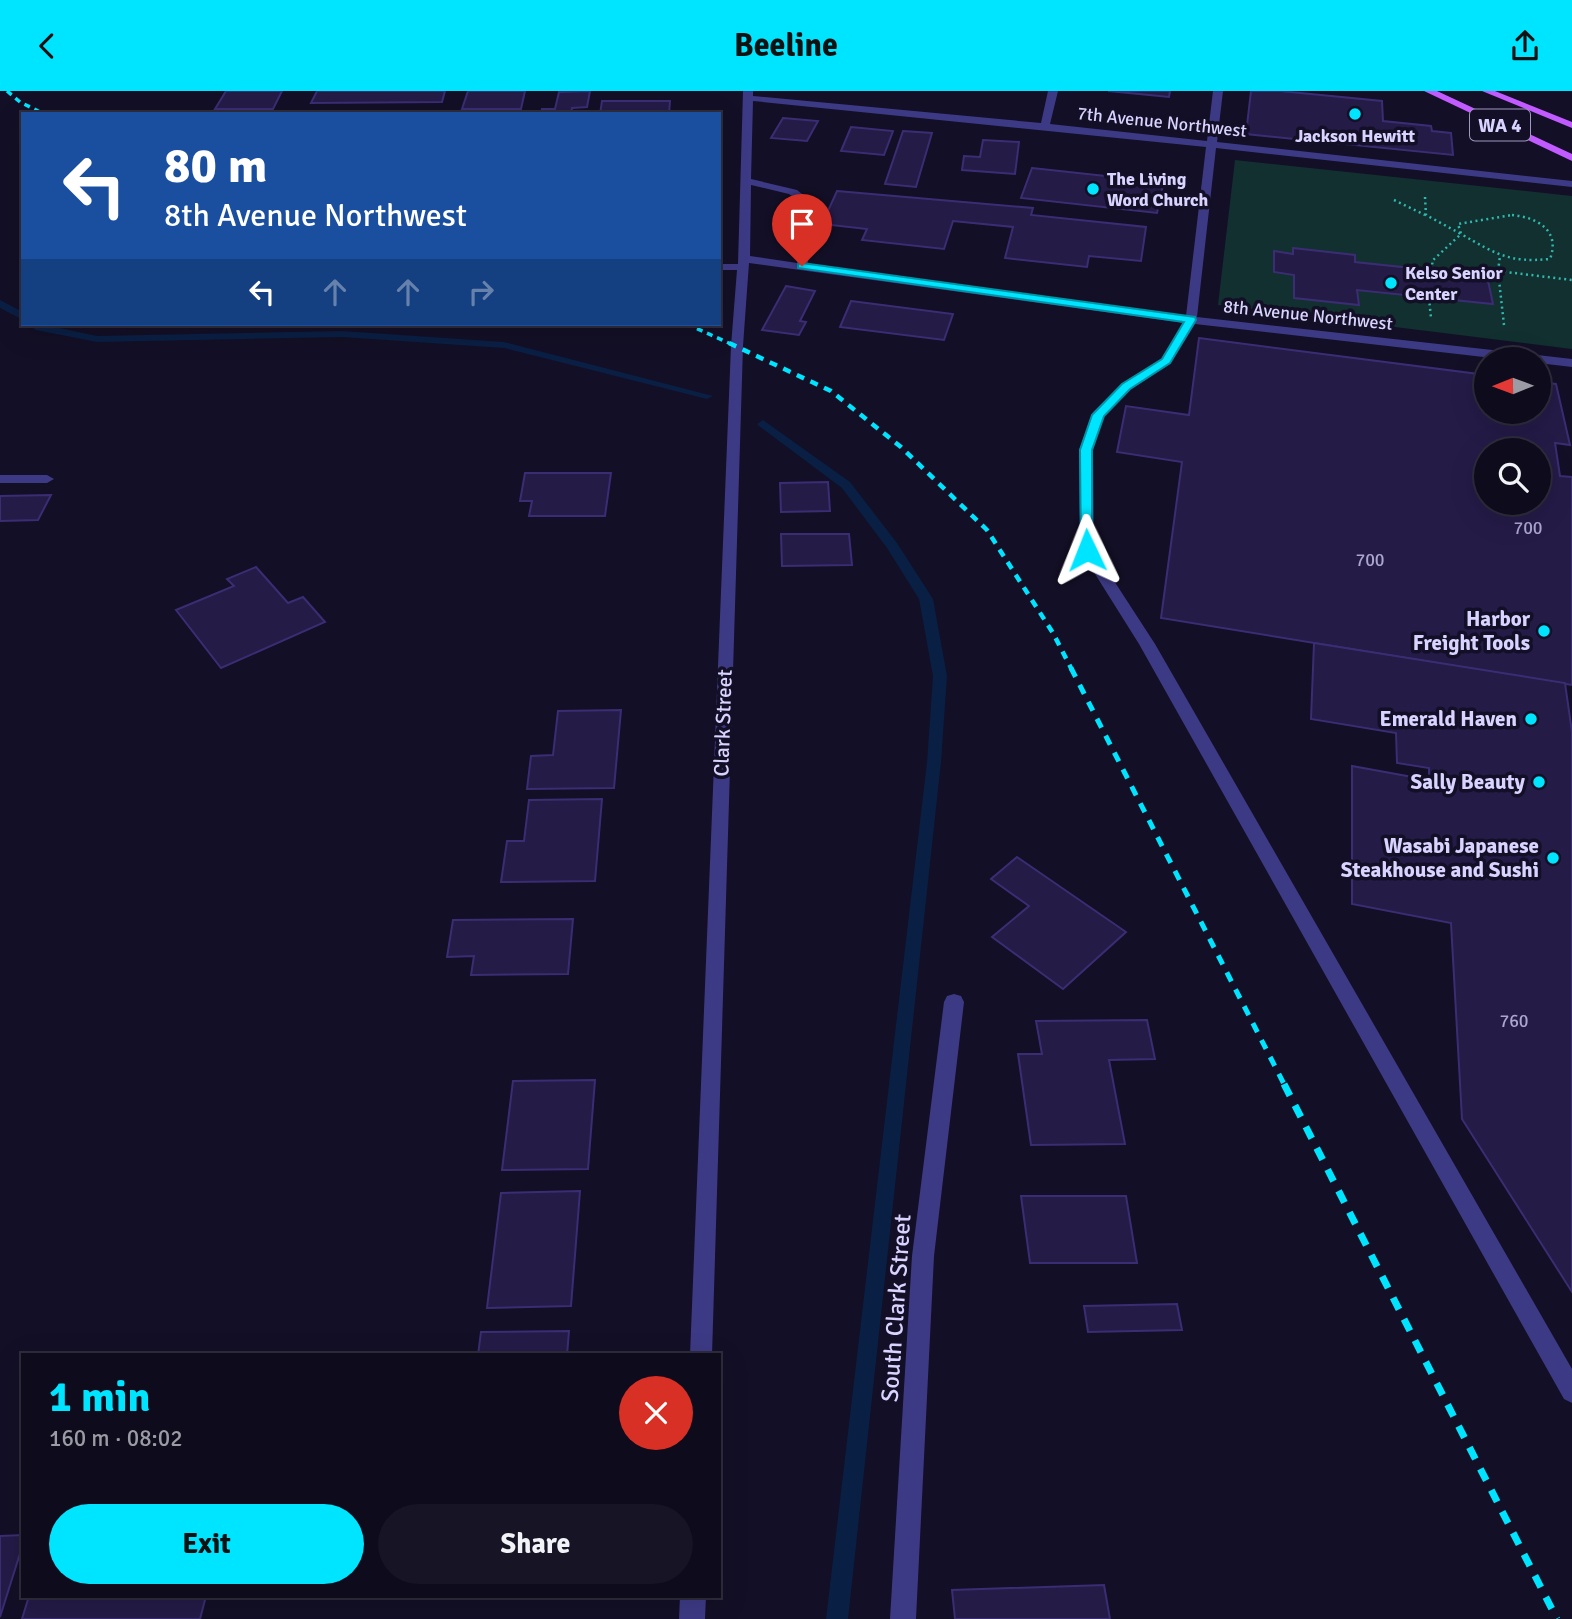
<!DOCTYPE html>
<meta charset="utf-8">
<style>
:root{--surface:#0e0b1c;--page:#171425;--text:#f1f3f6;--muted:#9b9ba3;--line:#2e2b3b;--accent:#00e5ff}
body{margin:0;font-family:Signika,sans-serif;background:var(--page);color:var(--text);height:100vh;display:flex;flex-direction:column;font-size:26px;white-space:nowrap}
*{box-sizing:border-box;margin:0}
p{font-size:23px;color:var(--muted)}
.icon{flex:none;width:38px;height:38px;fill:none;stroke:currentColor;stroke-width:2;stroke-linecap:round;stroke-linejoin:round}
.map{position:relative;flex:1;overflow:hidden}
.drawer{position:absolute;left:21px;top:1262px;width:700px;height:245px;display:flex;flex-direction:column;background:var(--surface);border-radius:0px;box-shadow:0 7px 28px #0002,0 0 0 2px var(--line)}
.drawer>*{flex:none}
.hud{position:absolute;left:21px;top:21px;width:700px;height:214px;border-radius:0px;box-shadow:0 7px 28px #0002,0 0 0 2px var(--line);background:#1a4fa0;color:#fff;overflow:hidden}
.needle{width:46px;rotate:269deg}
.buttons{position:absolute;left:1474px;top:256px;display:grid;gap:14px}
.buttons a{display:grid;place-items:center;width:77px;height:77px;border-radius:50%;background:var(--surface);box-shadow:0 7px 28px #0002,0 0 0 2px var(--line);font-size:35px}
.pin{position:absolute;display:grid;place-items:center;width:60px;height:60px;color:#fff;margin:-72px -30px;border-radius:50% 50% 50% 0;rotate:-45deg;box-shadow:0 0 7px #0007}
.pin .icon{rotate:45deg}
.me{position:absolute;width:77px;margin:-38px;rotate:358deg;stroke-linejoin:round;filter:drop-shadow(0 0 5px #0008)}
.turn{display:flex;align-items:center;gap:24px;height:147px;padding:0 28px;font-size:32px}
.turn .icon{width:91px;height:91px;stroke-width:2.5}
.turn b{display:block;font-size:49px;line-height:60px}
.lanes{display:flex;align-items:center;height:66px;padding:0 28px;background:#0003;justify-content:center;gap:35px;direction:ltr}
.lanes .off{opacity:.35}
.round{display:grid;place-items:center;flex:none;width:74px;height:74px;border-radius:37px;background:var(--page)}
.summary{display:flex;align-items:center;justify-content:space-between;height:119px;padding:0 28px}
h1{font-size:42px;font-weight:700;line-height:52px;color:var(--accent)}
.button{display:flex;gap:14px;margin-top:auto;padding:14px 28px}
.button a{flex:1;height:80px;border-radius:42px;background:var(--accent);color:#111;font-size:28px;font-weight:700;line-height:80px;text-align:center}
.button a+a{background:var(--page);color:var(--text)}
header{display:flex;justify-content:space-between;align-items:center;height:91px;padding:0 28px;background:var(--accent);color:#111;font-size:32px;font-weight:700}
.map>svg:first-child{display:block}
</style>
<header><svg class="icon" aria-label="back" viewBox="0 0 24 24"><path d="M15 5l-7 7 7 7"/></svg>Beeline<svg class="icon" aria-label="share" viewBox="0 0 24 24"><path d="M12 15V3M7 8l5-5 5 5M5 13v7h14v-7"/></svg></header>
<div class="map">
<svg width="1572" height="1528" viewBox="0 0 1572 1528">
<rect width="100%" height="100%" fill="#130f26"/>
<!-- green -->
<path fill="#12302f" d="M1235,69L1572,105V258L1218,214Z"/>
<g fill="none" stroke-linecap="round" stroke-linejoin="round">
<!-- stream -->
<g fill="#0a1f44" fill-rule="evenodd">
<path d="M0,209L23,221V229L0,217Z"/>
<path d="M29,233H41L97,245L342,240L504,251L713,305L707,308L504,257L342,246L97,251L36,239Z"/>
<path d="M763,329L850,391L897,452L933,508L947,585L941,671L848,1528H826L927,671L933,585L919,508L887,457L842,397L759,335L757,333Z"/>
</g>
</g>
<!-- building -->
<g fill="#241b47" stroke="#3b2d73" stroke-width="2" fill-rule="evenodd">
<path d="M226,0H282L273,18H215Z"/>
<path d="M317,0H445L442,11L311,12Z"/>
<path d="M468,0H525L521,18H462Z"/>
<path d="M590,0L587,16L572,17L571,23H541L542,18H555L559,1Z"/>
<path d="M1108,0H1170L1169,6Z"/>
<path d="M1251,0H1280L1382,10L1383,30L1431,35L1432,40L1451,42L1453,64L1246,43Z"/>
<path d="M602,10H670L669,23H600Z"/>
<path d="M783,27L818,30L807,50L771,47Z"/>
<path d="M851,36L893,40L884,64L841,60Z"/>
<path d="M903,40L932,42L916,96L885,93Z"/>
<path d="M983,49L1019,51L1015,83L962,79L964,65L980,66Z"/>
<path d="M1032,77L1142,89L1143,82L1165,85L1157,122L1021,107Z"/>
<path d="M837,100L1033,117L1031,124L1146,136L1141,170L1089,165L1087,176L1005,167L1013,136L953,130L944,158L862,149L867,138L822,133Z"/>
<path d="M1293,157L1355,164V171L1487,185L1493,213L1357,199L1359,214L1294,207V184L1274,181V160L1293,163Z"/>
<path d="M786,195L815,200L800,230L806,231L799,244L762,239Z"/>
<path d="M851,210L953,223L944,249L840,236Z"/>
<path d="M1199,247L1486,284V320H1538V291L1556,293L1570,354L1555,352L1560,385L1572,386V594L1161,527L1182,371L1117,361L1126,315L1189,324ZM1486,359H1538V411H1486Z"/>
<path d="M525,382H611L605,425H529L532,410H520Z"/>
<path d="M828,391L830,420L781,421L780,392Z"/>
<path d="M51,404L38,429L0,430V405Z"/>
<path d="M781,443H849L852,474L782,475Z"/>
<path d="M256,476L288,512L303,506L325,531L221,577L176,519L234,495L227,488Z"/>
<path d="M1314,552L1565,592L1572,641V1201L1462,1028L1451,832L1352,813V675L1429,689V677L1397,672L1396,642L1311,628Z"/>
<path d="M621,619L614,697L527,698L531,665L553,664L558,620Z"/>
<path d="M602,708L595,790L501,791L507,750H524L529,709Z"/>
<path d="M1017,766L1126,841L1063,898L992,846L1029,815L991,788Z"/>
<path d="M573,828L568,883L471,884L474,865L447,866L453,829Z"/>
<path d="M1147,929L1155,968L1109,969L1125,1053L1031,1054L1018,963H1042L1036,930Z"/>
<path d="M595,989L588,1078L502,1079L513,990Z"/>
<path d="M580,1100L571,1215L487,1217L501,1102Z"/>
<path d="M1021,1105H1126L1137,1172H1030Z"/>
<path d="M1177,1213L1182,1239L1088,1241L1084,1215Z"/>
<path d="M569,1240L567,1264H478L481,1241Z"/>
<path d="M23,1444V1453L0,1526V1445Z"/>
<path d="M1104,1494L1110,1528H955L952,1499Z"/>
<path d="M29,1505H206L200,1528H22Z"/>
</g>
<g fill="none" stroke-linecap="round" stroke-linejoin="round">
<!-- path -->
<g stroke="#2fb8b0" stroke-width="2.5" stroke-dasharray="2 3.5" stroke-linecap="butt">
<path d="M1425,106L1426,124L1461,143L1432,170L1433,179"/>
<path d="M1394,109L1425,124"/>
<path d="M1512,124C1536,126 1561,139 1550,168C1509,172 1496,163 1461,143L1458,133Z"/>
<path d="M1498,180L1500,165"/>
<path d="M1429,207L1431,227"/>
<path d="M1504,234L1498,180L1572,189"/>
</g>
<!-- minor -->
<g fill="#3d3a85" fill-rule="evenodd">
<path d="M743,0H753V5L1041,32L1048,0H1058L1050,33L1207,50L1213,0H1223L1217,51L1572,90V96L1216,57L1197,226L1572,268V276L1538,272V268H1501L1195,233L1170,273L1130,299L1104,325L1093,359L1094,459L1155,553L1572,1278V1312L1564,1308L1139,553L1080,459L1079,359L1093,321L1122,293L1161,268L1184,232L749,172L743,255L712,1264H690L731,255L737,179H719V173H738ZM753,10L1206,56L1186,225L808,173L811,110L797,99L751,88ZM751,94L789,103L801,111L797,172L750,165Z"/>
<path d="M0,384H47L54,388L47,392H0Z"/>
<path d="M954,903L961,905L964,911L934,1165L916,1528H890L912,1165L944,911L947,905Z"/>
<path d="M680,1505H706L705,1528H679Z"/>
</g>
<!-- major -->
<g fill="#c25bff" fill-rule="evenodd">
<path d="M1424,0H1437L1572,63V70Z"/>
<path d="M1482,0H1495L1572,31V37Z"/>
</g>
<!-- rail-far3 -->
<g stroke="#00e5ff" stroke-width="3.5" stroke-dasharray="6 5" stroke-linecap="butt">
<path d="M7,0L20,11L44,23"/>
<path d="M687,233L733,254"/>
</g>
<!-- rail-far2 -->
<path stroke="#00e5ff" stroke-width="4.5" stroke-dasharray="8 7" stroke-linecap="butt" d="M729,252L831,300L901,356L987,439L1053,542L1072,579"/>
<!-- rail-far1 -->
<path stroke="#00e5ff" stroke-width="5" stroke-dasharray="10 9" stroke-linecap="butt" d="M1071,577L1285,995"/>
<!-- rail -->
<path stroke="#00e5ff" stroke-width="7" stroke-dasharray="13 11" stroke-linecap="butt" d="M1284,993L1557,1528"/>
</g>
<!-- route -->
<path fill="#00e5ff" stroke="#0095a6" stroke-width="2" d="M802,172L1195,226L1196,229L1170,272L1130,298L1104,325L1092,359V462L1087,463L1081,459L1080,359L1092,324L1122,293L1162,268L1184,231L798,177V173Z"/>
<!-- markers -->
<g fill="#00e5ff" stroke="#130f26" stroke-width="2.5">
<circle cx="1355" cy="23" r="7"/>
<circle cx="1093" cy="98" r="7"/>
<circle cx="1391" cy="192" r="7"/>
<circle cx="1544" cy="540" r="7"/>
<circle cx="1531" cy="628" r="7"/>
<circle cx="1539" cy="691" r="7"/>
<circle cx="1553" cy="767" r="7"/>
</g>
<g text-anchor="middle" stroke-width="7" stroke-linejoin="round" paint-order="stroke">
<!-- far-street labels -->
<g font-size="18" fill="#d9d4ff" stroke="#130f26">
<text transform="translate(1162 31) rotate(6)" y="6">7th Avenue Northwest</text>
<text transform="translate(1308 224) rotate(6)" y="6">8th Avenue Northwest</text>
</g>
<!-- far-poi labels -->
<g font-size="18" font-weight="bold" fill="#d9d4ff" stroke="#130f26" text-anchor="start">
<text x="1355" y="51" text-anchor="middle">Jackson Hewitt</text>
<text x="1107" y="94">The Living<tspan x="1107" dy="21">Word Church</tspan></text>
<text x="1405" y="188">Kelso Senior<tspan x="1405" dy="21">Center</tspan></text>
</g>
<!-- number labels -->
<g font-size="18" fill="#aca6d1">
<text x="1528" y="443">700</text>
<text x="1370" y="475">700</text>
<text x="1514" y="936">760</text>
</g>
<!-- shield labels -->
<rect fill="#130f26" stroke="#9e99be" stroke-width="2" x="1470" y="18.5" width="60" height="31" rx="5"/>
<g font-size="19" font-weight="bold" fill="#d9d4ff">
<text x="1500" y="41">WA 4</text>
</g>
<!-- poi labels -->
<g font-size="21" font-weight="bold" fill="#d9d4ff" stroke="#130f26" text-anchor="end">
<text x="1530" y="535">Harbor<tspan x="1530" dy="24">Freight Tools</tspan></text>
<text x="1517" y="635">Emerald Haven</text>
<text x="1525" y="698">Sally Beauty</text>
<text x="1539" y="762">Wasabi Japanese<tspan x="1539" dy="24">Steakhouse and Sushi</tspan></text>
</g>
<!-- street labels -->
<g font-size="21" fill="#d9d4ff" stroke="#130f26">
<text transform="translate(723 632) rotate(-88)" y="7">Clark Street</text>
</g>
<!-- near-street labels -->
<g font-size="24" fill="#d9d4ff" stroke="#130f26">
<text transform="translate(896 1217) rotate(-86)" y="8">South Clark Street</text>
</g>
</g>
</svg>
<div class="buttons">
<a><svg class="needle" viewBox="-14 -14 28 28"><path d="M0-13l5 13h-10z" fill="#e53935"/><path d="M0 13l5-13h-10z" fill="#9b9ba3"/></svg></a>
<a><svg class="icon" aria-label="search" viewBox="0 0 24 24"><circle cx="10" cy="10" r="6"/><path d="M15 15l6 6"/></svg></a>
</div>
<div class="pin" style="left:802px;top:175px;background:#d93025"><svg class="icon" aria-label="arrive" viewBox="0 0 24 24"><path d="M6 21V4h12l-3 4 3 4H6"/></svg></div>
<svg class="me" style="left:1087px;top:459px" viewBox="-20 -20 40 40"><path d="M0-17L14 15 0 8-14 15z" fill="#00e5ff" stroke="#fff" stroke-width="4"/></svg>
<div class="hud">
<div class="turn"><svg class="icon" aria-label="left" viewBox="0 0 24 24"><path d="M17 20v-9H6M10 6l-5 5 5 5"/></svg><div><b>80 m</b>8th Avenue Northwest</div></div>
<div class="lanes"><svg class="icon" aria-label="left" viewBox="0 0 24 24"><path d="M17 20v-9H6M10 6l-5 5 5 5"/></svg><svg class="icon off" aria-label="ahead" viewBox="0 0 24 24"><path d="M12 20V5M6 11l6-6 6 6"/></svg><svg class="icon off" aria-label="ahead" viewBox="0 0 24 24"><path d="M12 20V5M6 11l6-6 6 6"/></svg><svg class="icon off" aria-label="right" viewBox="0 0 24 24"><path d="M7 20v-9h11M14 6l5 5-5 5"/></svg></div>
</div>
<section class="drawer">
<div class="summary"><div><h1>1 min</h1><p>160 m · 08:02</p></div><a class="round" style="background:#d93025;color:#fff"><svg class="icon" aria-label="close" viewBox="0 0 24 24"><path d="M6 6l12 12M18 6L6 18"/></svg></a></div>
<div class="button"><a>Exit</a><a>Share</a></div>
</section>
</div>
